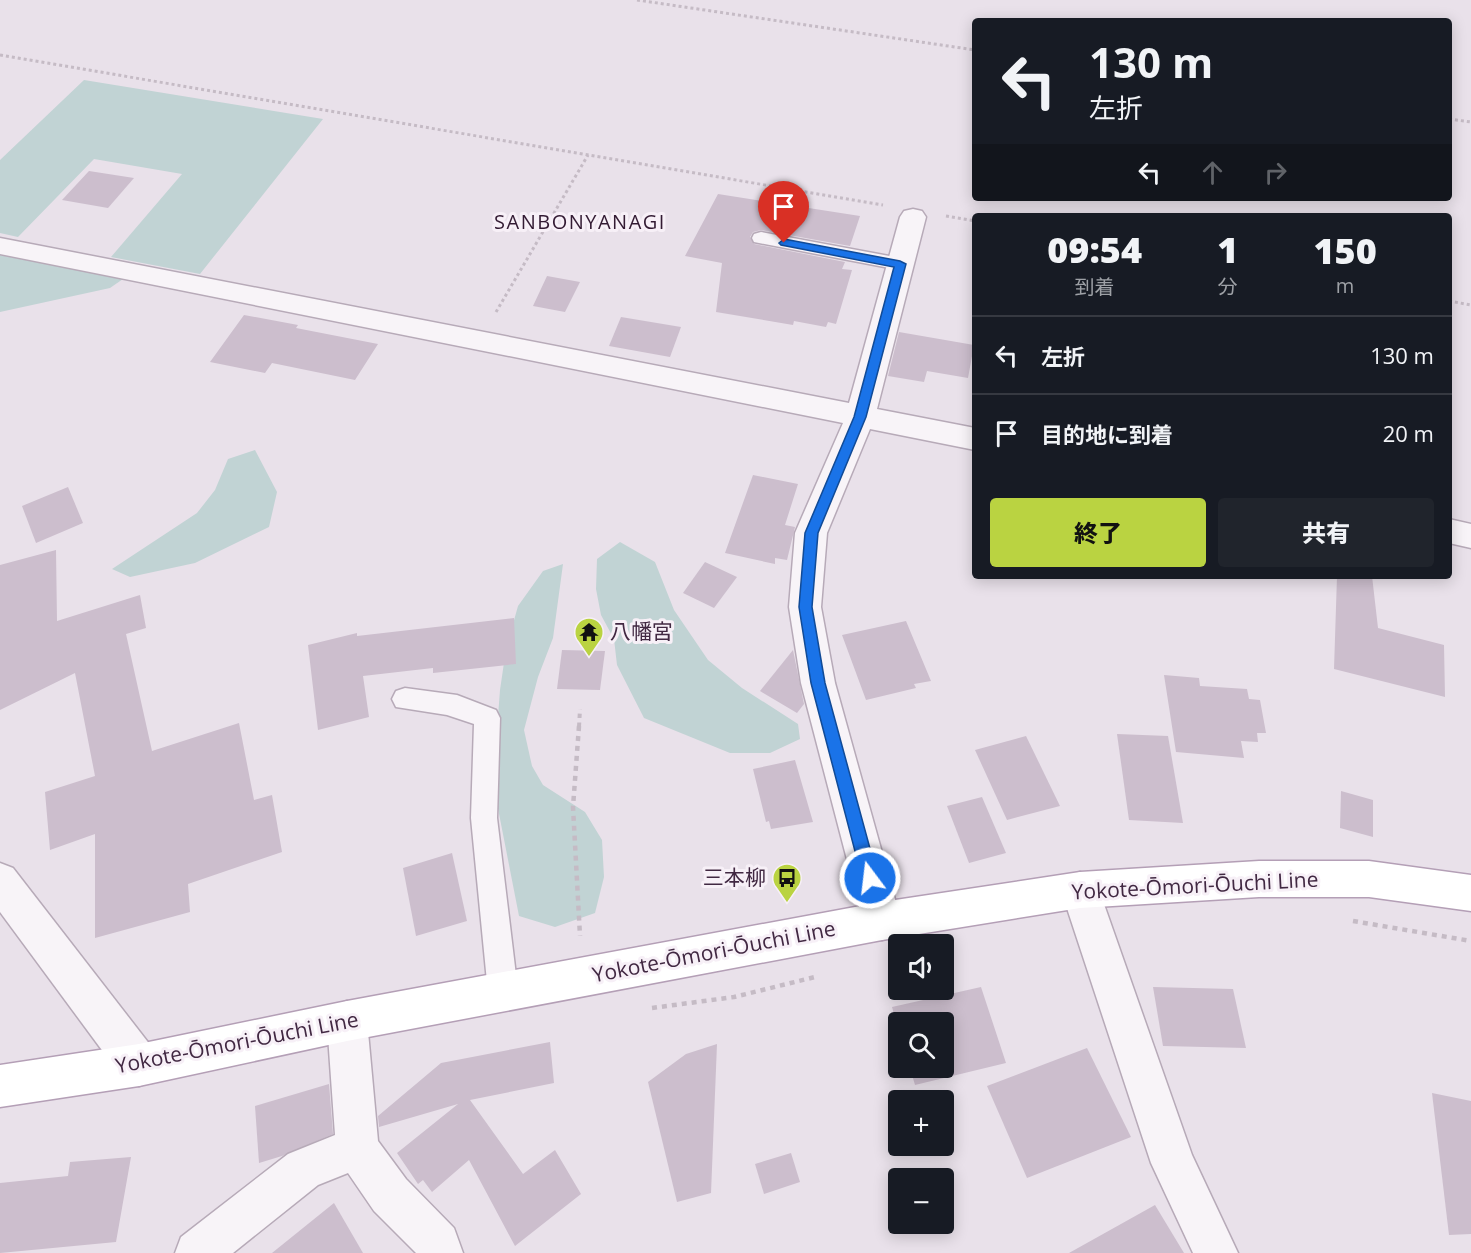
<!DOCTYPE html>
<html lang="ja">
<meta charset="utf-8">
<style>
:root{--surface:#171b24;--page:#20242c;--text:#f1f3f6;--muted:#9ea1a6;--line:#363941;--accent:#bad341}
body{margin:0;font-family:"Open Sans","Noto Sans JP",sans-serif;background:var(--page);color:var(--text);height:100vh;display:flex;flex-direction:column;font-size:22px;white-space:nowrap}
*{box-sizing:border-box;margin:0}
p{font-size:20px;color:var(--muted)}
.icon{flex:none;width:33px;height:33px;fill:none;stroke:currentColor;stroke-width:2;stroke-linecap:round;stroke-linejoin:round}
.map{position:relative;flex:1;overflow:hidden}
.panel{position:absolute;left:972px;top:213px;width:480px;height:366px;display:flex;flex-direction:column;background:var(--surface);border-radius:6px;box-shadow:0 3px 15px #0003}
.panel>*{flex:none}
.guide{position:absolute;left:972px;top:18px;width:480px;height:183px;border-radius:6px;box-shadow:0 3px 15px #0003;background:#171b24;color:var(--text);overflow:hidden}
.tools{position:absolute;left:888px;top:934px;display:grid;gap:12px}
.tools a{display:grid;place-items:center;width:66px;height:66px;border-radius:6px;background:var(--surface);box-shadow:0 3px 15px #0003;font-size:30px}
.pin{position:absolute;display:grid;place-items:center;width:51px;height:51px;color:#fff;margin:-62px -26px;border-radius:50% 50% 50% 0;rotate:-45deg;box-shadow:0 0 6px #0007}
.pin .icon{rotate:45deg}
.me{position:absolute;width:66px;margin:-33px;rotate:345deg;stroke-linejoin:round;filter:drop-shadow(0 0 4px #0008)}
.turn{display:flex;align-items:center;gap:21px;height:126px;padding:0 18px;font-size:27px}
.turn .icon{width:78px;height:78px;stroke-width:2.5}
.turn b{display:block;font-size:42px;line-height:51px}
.lanes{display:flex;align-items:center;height:57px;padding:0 18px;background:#0003;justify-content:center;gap:30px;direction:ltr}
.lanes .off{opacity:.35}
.eta{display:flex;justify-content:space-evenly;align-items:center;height:102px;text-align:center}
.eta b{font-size:36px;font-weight:800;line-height:42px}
.action{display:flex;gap:12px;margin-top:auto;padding:12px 18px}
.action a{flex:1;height:69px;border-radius:6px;background:var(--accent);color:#111;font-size:24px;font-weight:800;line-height:69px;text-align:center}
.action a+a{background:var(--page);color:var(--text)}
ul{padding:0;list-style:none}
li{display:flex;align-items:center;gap:18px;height:78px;padding:0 18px;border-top:2px solid var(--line)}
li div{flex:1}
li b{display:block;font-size:22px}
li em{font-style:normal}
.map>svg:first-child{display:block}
</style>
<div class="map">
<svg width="1471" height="1253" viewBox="0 0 1471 1253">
<rect width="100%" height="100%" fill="#e9e1ea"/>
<!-- green -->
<g fill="#c1d3d4">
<path d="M84,80L323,119L200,274L111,257L182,174L94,159L18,237L0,233V160Z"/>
<path d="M0,255L123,279L110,288L0,312Z"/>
<path d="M255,450L277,492L269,527L195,563L130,577L112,569L197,513L215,490L228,459Z"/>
<path d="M620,542L655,562L674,610L708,660L742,688L798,724L800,739L770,753H730L644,718L617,665L614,639L601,615L596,589L597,559Z"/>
<path d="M563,564L553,638L538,677L524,730L532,766L543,785L585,812L602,840L604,877L595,913L555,927L519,916L493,783L500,690L506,649L518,606L543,571Z"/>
</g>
<!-- building -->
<g fill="#ccbecd">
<path d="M89,171L134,178L108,208L62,200Z"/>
<path d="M718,194L860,216L850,246L761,230L753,232L750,237L754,244L845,262L842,269L852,270L836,324L828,322L826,327L794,321L793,325L716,312L722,263L685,256Z"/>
<path d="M547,276L580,282L565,312L533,306Z"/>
<path d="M244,315L298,325L296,328L378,344L355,380L272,363L265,373L210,362Z"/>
<path d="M621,317L681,327L670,357L609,346Z"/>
<path d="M899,332L974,345L968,378L927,371L924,382L888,376Z"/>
<path d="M753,475L798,484L785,525L795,527L787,560L775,558V564L725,553Z"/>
<path d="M68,487L83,523L36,543L22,506Z"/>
<path d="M56,550L57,621L140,595L146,628L126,634L152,751L239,723L254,800L272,795L282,852L188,884L190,912L95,938V834L50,850L45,792L95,776L75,673L0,710V565Z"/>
<path d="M705,562L737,577L714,608L683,593Z"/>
<path d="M1337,576H1372L1378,628L1444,645L1445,697L1334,669Z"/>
<path d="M514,618L516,664L433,673V668L363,676L369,717L318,730L308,645L357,633V636Z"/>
<path d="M906,621L931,681L914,684L916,688L866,700L842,635Z"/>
<path d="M562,650L605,651L600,690L557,689Z"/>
<path d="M793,650L804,704L797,713L760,691Z"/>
<path d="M1164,675L1199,678L1200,686L1247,689L1249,699L1260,700L1266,733H1257L1258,742L1241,741L1244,758L1176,752Z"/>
<path d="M1117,734L1168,736L1183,823L1129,820Z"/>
<path d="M1026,736L1060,806L1007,820L975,750Z"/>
<path d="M795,760L813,822L771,829L769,821L766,822L753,769Z"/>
<path d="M1341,791L1373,800V837L1340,828Z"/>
<path d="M982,797L1006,853L969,863L947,806Z"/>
<path d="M452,853L467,921L416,936L403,868Z"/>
<path d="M981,987L1006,1063L915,1085L910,1068H944V1023H898V1029L892,1007Z"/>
<path d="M1153,987L1233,989L1246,1048L1163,1046Z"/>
<path d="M550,1042L554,1083L470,1100L523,1174L555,1150L581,1194L515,1246L469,1160L432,1192L423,1180L418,1184L397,1153L458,1104L379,1127L378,1116L441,1063Z"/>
<path d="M717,1044L711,1193L677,1202L648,1082L686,1054Z"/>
<path d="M1087,1048L1131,1137L1027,1178L987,1086Z"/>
<path d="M329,1084L333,1134L282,1156L259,1163L255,1106Z"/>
<path d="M1432,1093L1471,1101V1234L1449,1235Z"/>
<path d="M791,1153L800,1182L764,1194L755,1164Z"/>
<path d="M131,1157L116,1242L0,1253V1183L68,1176L70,1162Z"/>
<path d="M334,1203L363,1253H272Z"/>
<path d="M1155,1205L1184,1253H1069Z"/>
</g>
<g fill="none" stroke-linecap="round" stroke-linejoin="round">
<!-- service casing -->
<g stroke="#b7aab8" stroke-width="3">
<g id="service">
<path d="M761,232L900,258L907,260L909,264L907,268L900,270L754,242L752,238L754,234Z"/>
<path d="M405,688L457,695L496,710L500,718L497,818L518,992L513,1002L503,1007L493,1002L488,992L471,818L474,724L447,715L396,707L392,699L396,691Z"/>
</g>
</g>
<!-- minor casing -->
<g stroke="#b7aab8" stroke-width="3">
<g id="minor">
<path d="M913,209L922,211L926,217L877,409L975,428V450L870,429L827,533L821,607L835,683L901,921L896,934L882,940L868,934L863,921L801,683L789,607L795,533L843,423L0,254V238L849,403L900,217L904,211Z"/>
<path d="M1449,519L1471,524V548L1449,543Z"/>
<path d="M0,863L13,868L154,1050L160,1065L154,1080L139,1086L124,1080L0,912Z"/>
<path d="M1080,872L1093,877L1099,890L1192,1155L1238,1253H1193L1151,1163L1061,890L1067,877Z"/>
<path d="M347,1001L361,1007L367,1021L378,1141L406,1179L454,1228L463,1253H416L374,1211L348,1173L318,1185L233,1253H175L181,1237L288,1154L335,1135L327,1021L333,1007Z"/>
</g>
</g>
<!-- primary casing -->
<g stroke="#b49fb6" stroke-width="3">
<path id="primary" d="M1259,861H1369L1471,875V911L1369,897H1259L1080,908L882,940L347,1041L139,1086L0,1107V1065L139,1044L347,1001L882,902L1080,872Z"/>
</g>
<!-- path-far2 -->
<g stroke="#c5bbc5" stroke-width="3" stroke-dasharray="3 3" stroke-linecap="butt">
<path d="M637,0L975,50"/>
<path d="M0,55L883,205"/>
<path d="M1449,119L1471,122"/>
<path d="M946,216L975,221"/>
<path d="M1449,301L1471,305"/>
<path d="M496,312L588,155"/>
</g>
<!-- path-far1 -->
<path stroke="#c5bbc5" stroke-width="4" stroke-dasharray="4.5 4.5" stroke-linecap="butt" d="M579,727L580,709"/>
<!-- path -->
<g stroke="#c5bbc5" stroke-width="4.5" stroke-dasharray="5 5" stroke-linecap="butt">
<path d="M579,726L573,807L580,936"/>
<path d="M1353,921L1471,941"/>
<path d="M652,1008L734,997L815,977"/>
</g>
<!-- service -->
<use href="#service" fill="#f8f4f8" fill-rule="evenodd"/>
<!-- minor -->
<use href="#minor" fill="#f8f4f8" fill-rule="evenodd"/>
<!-- primary -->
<use href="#primary" fill="#fff" fill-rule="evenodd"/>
</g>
<!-- route -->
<path fill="#1a73e8" stroke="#114b97" stroke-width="1.5" d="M784,239L900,261L906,264L866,417L818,533L812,607L825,683L878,878L876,883L870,885L865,883L862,878L811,683L799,607L805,533L854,417L894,267L781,245L779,243Z"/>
<!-- icons -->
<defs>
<g id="temple-pin" transform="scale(1.5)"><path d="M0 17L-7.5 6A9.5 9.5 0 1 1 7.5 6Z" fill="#bad341" stroke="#f7f0f7"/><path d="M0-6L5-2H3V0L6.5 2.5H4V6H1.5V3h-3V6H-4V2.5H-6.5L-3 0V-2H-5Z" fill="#111"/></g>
<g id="bus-pin" transform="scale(1.5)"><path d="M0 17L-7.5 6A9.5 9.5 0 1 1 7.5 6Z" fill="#bad341" stroke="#f7f0f7"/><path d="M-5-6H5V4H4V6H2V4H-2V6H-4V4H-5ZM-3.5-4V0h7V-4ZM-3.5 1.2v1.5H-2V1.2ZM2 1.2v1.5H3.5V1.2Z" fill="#111"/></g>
</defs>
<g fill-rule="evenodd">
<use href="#temple-pin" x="589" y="632"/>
<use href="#bus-pin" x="787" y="878"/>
</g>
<g text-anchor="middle" stroke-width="6" stroke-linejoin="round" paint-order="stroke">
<!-- far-quarter labels -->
<g font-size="20" letter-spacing="1.5" fill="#331b33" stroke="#f7f0f7">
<text x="580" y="229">SANBONYANAGI</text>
</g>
<!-- poi labels -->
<g font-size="21" fill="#412842" stroke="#f7f0f7" text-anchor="start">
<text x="610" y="639">八幡宮</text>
<text x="766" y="885" text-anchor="end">三本柳</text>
</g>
<!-- street labels -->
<g font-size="21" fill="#412842" stroke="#f7f0f7">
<text transform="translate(1195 886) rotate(-3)" y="7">Yokote-Ōmori-Ōuchi Line</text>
<text transform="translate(714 952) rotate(-11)" y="7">Yokote-Ōmori-Ōuchi Line</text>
<text transform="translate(237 1043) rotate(-11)" y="7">Yokote-Ōmori-Ōuchi Line</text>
</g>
</g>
</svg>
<div class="tools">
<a><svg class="icon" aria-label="sound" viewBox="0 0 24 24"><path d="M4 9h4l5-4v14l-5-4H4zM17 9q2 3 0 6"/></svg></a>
<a><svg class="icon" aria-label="search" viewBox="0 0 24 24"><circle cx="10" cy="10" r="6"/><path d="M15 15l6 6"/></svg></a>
<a>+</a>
<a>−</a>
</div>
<div class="pin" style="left:784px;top:243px;background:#d93025"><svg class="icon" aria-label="arrive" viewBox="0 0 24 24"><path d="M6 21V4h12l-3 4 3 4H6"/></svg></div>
<svg class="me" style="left:870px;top:878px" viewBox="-20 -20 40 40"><circle r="17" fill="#1a73e8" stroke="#fff" stroke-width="3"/><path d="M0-11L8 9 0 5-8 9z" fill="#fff"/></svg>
<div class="guide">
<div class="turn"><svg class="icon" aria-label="left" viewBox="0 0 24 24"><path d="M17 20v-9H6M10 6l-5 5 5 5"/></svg><div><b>130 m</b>左折</div></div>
<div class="lanes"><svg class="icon" aria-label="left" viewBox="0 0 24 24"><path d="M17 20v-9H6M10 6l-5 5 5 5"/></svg><svg class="icon off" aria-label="ahead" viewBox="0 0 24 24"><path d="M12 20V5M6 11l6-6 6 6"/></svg><svg class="icon off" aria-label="right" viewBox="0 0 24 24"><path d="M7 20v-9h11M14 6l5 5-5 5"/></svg></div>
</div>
<section class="panel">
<div class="eta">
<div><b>09:54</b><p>到着</p></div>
<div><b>1</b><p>分</p></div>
<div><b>150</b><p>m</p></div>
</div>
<ul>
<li><svg class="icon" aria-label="left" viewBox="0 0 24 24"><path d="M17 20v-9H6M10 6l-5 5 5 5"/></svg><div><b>左折</b></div><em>130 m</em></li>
<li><svg class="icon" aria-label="arrive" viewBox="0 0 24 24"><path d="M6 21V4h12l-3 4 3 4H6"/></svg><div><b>目的地に到着</b></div><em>20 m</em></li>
</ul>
<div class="action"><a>終了</a><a>共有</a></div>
</section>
</div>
